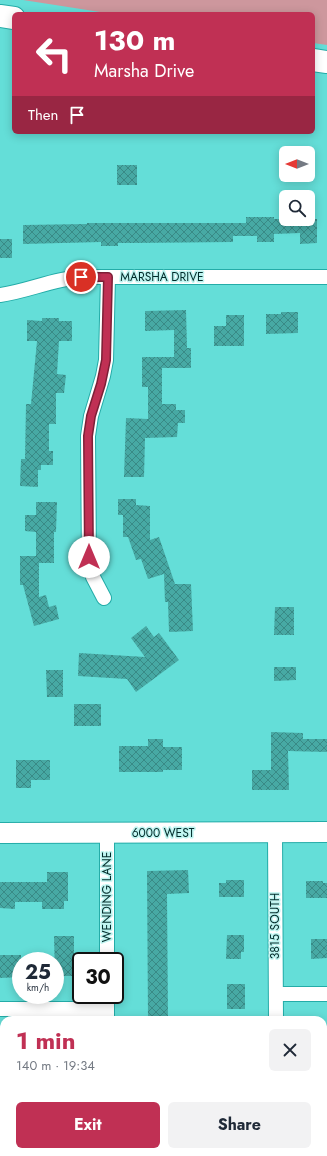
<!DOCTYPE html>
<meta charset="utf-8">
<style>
:root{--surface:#fff;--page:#f2f2f3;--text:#1f2937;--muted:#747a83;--accent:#c03054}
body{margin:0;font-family:Jost,sans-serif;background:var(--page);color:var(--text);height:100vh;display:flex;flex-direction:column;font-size:15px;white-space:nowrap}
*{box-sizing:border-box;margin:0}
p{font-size:13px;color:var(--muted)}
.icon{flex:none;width:22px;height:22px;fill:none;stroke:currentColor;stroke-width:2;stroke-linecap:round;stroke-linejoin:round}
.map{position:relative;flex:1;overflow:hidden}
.panel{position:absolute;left:0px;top:1016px;width:327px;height:140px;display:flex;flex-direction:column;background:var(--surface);border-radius:12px 12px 0 0;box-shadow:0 2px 10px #0003}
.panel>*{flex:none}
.top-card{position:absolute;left:12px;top:12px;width:303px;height:122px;border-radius:6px;box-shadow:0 2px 10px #0003;background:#c03054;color:#fff;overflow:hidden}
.needle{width:26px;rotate:270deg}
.controls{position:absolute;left:279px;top:146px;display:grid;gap:8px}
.controls a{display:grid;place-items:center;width:36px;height:36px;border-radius:6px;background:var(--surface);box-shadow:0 2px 10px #0003;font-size:20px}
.speed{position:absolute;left:12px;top:952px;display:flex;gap:8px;font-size:20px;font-weight:700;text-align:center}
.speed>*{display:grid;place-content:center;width:52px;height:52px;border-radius:50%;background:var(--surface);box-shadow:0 2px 10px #0003;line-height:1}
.speed small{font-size:10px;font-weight:400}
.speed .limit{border:2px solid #111;border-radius:6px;background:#fff;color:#111}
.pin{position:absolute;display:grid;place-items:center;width:34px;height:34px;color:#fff;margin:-17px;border:2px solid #fff;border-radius:50%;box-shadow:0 1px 4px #0007}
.me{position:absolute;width:44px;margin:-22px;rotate:0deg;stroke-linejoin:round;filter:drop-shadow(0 0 3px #0008)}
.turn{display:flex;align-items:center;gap:14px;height:84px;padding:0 16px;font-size:18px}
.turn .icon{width:52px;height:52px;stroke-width:2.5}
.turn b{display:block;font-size:28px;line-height:34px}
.then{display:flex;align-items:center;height:38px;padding:0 16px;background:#0003;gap:8px;font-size:15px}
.round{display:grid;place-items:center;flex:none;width:42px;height:42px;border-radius:6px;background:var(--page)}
.headline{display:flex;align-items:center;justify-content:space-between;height:68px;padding:0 16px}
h1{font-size:24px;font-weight:700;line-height:30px;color:var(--accent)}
.button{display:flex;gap:8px;margin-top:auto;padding:8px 16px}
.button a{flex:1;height:46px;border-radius:6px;background:var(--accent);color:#fff;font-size:16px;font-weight:700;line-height:46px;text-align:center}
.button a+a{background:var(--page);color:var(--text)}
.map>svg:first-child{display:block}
</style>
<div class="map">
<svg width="327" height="1156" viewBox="0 0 327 1156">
<defs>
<pattern id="building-cross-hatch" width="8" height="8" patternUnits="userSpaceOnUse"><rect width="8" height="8" fill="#47a9a4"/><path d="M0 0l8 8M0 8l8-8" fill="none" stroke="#398a86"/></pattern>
</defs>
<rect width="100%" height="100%" fill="#64ded8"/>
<!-- built -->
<path fill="#46d2cc" d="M323,1073H327V1156H121V1152H323Z"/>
<!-- grass -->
<path fill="#cd979d" d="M23,0H327V45L313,43V14H113Z"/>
<!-- building -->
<g fill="url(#building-cross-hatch)">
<rect x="117" y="165" width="20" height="20"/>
<path d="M246,217H274V219H317V243L300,244V233L274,234V242H257V236H233V242L131,243H118V246H101V242L23,244V225L87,224V223H246Z"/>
<rect x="0" y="239" width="12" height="19"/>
<path d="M186,310L187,348H191V368H162V404H176V410H185V423H178L177,437L145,438L144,477H124L126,418L148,419V387H142V357H174V330L145,331V311Z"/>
<path d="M281,312H298V333L266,334V314H281Z"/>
<path d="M226,315H244V346H214V326H226Z"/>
<path d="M42,318H59V321H72V341H59L57,374L66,375L64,393H56V424H49V451H53V465H41V470H38V487L20,486L21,459H25L26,404H31L37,341H27V320L42,321Z"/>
<path d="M118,499H136V505L150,506V540L159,537L175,584H191L193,631L169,632L168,602H165L164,574L148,579L141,559L136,560L128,537H123V515H118Z"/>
<path d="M36,502H57L56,532H54V563H39V597L46,595L49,607L56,605L59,619L34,626L23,585H20V556H36V532L25,531V515H36Z"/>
<path d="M275,607H294V635H274Z"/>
<path d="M146,626L154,637L159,633L179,660L136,692L127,679L78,676L79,653L145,657L131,638Z"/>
<path d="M274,667H296V680L274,681Z"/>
<path d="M46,670H63V697H47Z"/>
<rect x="74" y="704" width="27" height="22"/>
<path d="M271,732L303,733V739H327V752L288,751L289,790H252V770H271Z"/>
<path d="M148,739H163V747H182V770H163V772H119V746H148Z"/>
<path d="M16,760H50V780H31V788H16Z"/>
<path d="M188,870L189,893L167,894L168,1020H148L147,871Z"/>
<path d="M47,872H68V901H64V909H42V902H15V909L0,908V882H47Z"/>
<path d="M226,880H244V897H219V883H226Z"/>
<path d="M306,881H323V883H327V898H306Z"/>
<path d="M227,935H244V952H241V959H226Z"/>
<path d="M54,936H74V976H55Z"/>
<path d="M311,939H327V958L311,959Z"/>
<path d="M0,955H21V977L0,978Z"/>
<rect x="227" y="984" width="18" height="25"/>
</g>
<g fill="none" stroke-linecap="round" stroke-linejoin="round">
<!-- street casing -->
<g stroke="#24aca8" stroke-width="16">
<g id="street">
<path d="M0,295C28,291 53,279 81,277H327"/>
<path d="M104,598L93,577L89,564L88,436L91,416L103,376L106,360L108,277"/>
<path d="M275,832L276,1020"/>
<path d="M107,833V961"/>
<path d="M276,994H327"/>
<path d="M107,995V1020"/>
<path d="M0,1009H107"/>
<path d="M107,1152V1156"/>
</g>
</g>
<!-- secondary casing -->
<g stroke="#24aca8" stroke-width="22">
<path id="secondary" d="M0,833L327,832"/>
</g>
<!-- highway casing -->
<g stroke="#24aca8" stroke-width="24">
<g id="highway">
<path d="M0,16L14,18"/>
<path d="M313,60L327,62"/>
</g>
</g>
<!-- street -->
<use href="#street" stroke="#fff" stroke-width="14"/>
<!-- secondary -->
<use href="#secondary" stroke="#fff" stroke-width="20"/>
<!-- highway -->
<use href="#highway" stroke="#fff" stroke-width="22"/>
</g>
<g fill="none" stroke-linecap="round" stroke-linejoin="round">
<!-- route casing -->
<g stroke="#7d1f37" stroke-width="10">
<path id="route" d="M81,277H108L106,360L101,384L91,416L88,436L89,557"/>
</g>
<!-- route -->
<use href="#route" stroke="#c03054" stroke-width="7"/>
</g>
<g text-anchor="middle" stroke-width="3" stroke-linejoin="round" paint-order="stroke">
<!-- street labels -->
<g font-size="12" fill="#022b2a" stroke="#bef4f0">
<text x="162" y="281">MARSHA DRIVE</text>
<text x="163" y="837">6000 WEST</text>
<text transform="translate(107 897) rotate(-90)" y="4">WENDING LANE</text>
<text transform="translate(275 926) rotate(-90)" y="4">3815 SOUTH</text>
</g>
</g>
</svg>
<div class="controls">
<a><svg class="needle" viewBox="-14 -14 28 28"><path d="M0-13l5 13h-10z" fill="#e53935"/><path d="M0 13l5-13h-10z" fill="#747a83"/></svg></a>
<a><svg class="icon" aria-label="search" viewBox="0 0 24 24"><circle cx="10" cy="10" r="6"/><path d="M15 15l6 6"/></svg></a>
</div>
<div class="speed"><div>25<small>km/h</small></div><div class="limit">30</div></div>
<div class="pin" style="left:81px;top:277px;background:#d93025"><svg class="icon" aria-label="arrive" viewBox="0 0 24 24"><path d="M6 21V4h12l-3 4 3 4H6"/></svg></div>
<svg class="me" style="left:89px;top:557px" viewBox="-20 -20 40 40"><circle r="19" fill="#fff"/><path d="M0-13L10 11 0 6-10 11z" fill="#c03054"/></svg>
<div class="top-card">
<div class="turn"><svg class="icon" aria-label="left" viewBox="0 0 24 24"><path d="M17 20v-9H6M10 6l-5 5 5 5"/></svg><div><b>130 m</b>Marsha Drive</div></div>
<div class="then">Then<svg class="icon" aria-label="arrive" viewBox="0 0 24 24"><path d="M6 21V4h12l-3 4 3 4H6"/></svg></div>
</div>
<section class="panel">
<div class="headline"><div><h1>1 min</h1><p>140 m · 19:34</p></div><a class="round"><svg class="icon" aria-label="close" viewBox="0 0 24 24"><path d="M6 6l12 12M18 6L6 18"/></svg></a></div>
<div class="button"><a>Exit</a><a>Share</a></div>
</section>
</div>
